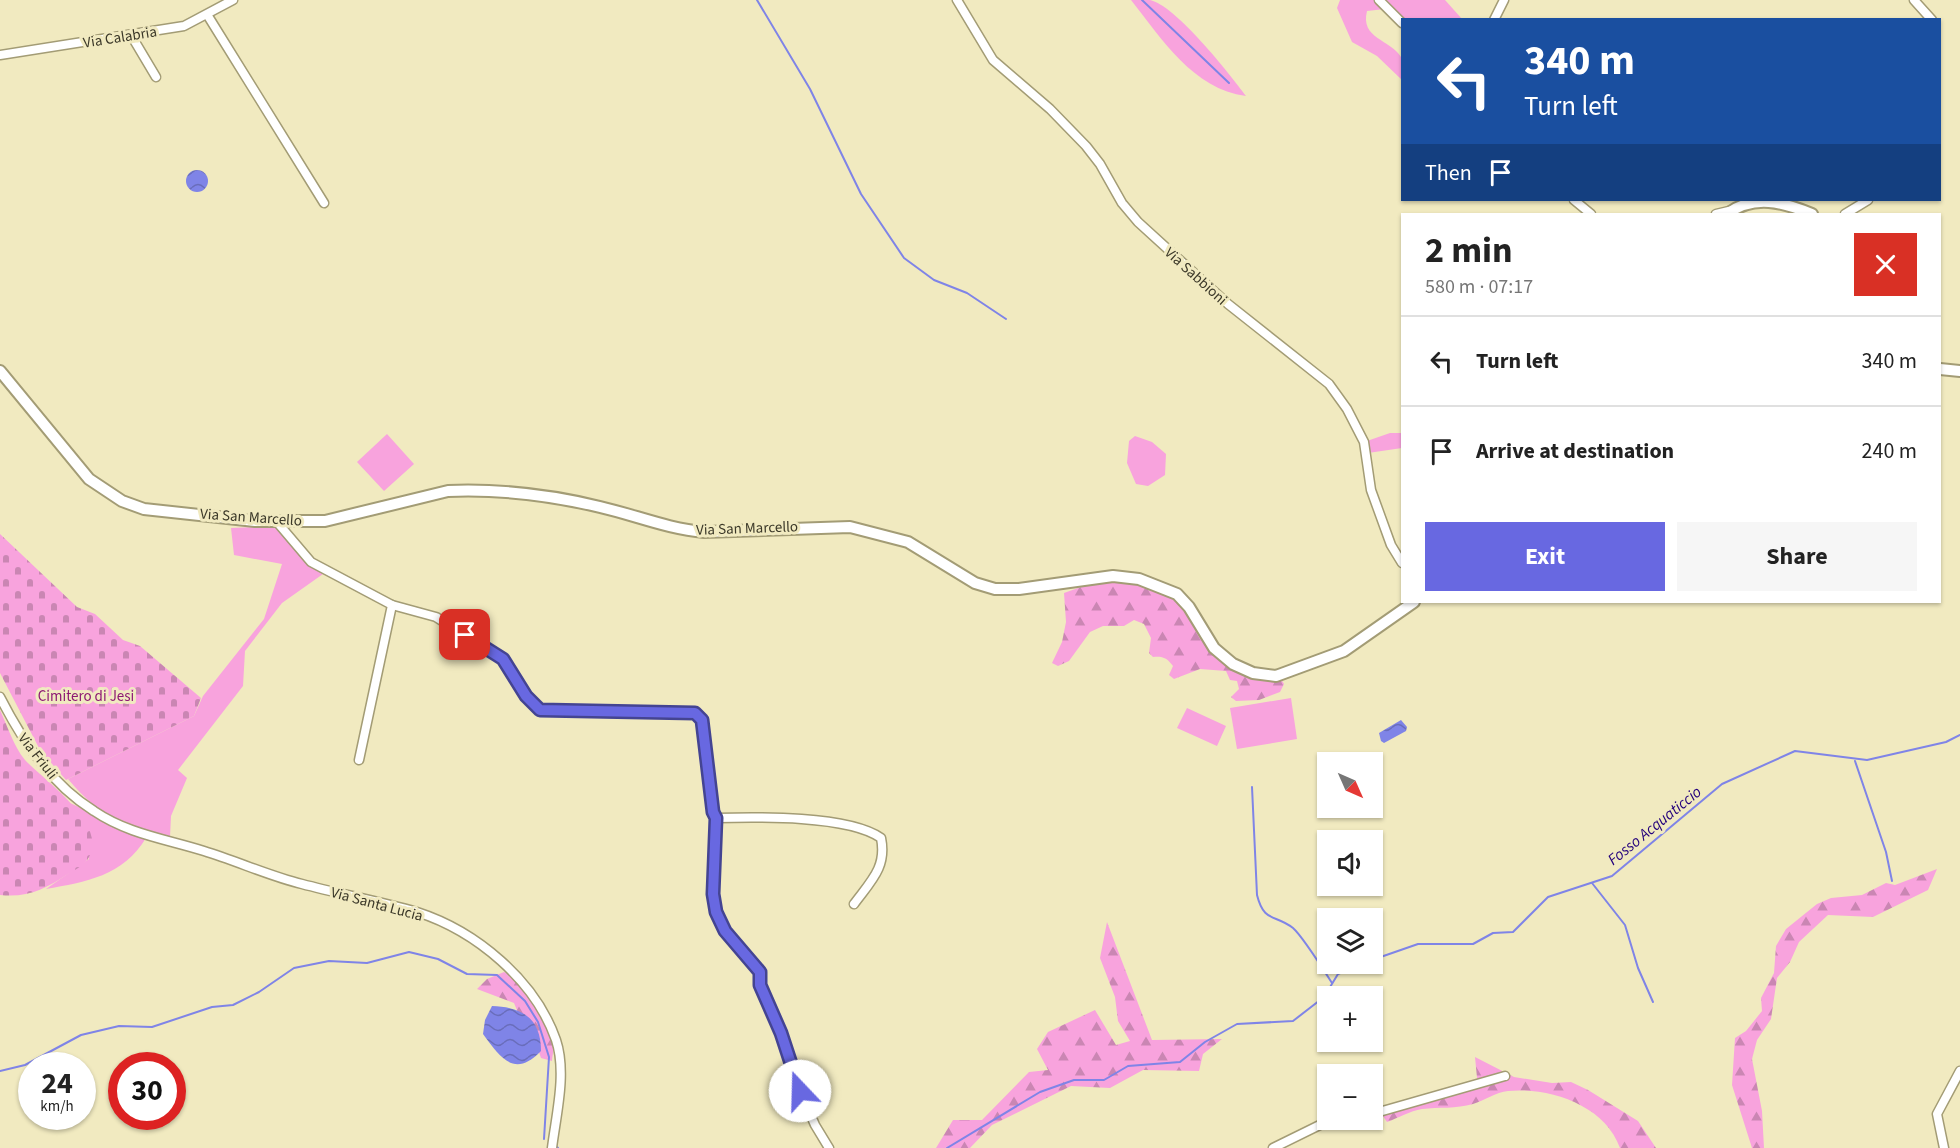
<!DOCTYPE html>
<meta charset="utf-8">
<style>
:root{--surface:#fff;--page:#f6f6f6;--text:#222;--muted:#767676;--line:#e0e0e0;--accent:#6868e1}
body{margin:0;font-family:"Source Sans 3",sans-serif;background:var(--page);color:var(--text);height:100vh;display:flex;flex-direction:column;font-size:22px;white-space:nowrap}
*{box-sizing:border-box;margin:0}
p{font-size:20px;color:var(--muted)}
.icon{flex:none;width:33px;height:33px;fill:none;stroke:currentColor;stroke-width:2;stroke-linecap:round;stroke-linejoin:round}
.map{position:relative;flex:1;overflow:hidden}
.sheet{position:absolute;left:1401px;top:213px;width:540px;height:390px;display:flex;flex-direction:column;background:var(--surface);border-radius:0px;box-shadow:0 2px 4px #0004}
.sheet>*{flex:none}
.guide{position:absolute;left:1401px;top:18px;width:540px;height:183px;border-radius:0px;box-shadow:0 2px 4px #0004;background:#1a4fa0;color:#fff;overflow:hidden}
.needle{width:39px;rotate:135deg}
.buttons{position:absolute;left:1317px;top:752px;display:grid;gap:12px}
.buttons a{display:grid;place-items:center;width:66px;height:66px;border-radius:0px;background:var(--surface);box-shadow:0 2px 4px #0004;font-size:30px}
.speed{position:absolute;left:18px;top:1052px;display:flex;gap:12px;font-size:30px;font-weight:700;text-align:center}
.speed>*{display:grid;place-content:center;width:78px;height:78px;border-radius:50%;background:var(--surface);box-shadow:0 2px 4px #0004;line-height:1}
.speed small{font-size:15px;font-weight:400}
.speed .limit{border:9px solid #d22;background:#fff;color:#111}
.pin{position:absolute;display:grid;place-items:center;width:51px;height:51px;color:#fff;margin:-26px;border-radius:12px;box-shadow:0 3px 9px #0006}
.me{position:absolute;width:66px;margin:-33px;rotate:339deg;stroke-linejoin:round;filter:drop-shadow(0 0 4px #0008)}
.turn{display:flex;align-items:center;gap:21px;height:126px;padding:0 24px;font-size:27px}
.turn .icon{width:78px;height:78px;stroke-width:2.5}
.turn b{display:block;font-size:42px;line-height:51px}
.then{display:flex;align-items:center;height:57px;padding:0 24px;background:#0003;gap:12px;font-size:22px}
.round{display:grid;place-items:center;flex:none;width:63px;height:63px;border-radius:0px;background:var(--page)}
.overview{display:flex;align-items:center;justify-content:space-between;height:102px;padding:0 24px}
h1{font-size:36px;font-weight:700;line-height:45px}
.action{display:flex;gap:12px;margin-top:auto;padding:12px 24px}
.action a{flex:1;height:69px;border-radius:0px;background:var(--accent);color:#fff;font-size:24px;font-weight:700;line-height:69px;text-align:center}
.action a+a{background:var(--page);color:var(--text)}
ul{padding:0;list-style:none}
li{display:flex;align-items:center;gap:18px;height:90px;padding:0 24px;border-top:2px solid var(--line)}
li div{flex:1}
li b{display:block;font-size:22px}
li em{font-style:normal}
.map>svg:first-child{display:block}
</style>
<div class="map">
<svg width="1960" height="1148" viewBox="0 0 1960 1148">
<defs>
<pattern id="forest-firs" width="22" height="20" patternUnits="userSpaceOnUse" patternTransform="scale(1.5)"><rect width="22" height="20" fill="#f8a3dd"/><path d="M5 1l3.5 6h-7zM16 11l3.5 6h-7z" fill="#ca86b3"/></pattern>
<pattern id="cemetery-stones" width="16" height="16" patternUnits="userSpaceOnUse" patternTransform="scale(1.5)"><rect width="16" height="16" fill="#f8a3dd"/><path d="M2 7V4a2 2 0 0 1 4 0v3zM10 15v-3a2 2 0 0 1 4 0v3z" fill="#ca86b3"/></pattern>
<pattern id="water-waves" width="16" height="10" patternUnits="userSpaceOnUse" patternTransform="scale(1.5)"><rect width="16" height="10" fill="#7f84e7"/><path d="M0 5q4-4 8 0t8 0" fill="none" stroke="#696dbb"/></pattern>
</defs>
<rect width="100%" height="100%" fill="#f1eac0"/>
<!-- green -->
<g fill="#f8a3dd">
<path d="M1131,0C1137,0 1144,0 1150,0C1175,5 1230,74 1246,96C1193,89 1162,39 1131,0Z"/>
<path d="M1340,0H1377L1385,9L1367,11C1360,39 1390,39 1401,57C1404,63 1402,73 1402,80L1377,56L1352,42L1337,8Z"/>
<path d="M1383,0H1445L1462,19H1403Z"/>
<path d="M1390,433H1402V448L1368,453L1367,441Z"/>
<path d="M387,434L414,464L384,491L357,462Z"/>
<path d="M1135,436L1152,442L1166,454L1165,475L1148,486L1136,484L1127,463L1129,441Z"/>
<path d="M278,526L308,564L323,574L282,603L245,651L243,686L178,770L187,778L171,816L170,837C122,825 101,818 68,779L194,716L203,696L264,619L282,564L234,555L231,528Z"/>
<path d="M1291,698L1297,739L1237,749L1230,708Z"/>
<path d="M1187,708L1226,726L1217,746L1177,728Z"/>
<path d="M70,803L146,838C123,876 86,882 46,889L89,859L79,814Z"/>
</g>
<!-- forest -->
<g fill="url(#forest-firs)">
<path d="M1122,582L1146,584L1182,603L1219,657L1281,679L1284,684L1280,692L1259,700L1236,701L1231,697L1239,689L1237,681L1230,680L1226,671L1200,669L1174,679L1169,675L1173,666C1167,658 1163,656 1153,657L1149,653L1151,638L1144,624L1134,620L1124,626H1103L1090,632L1069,661L1058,666L1052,663L1062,642L1066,622L1064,593L1092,583Z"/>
<path d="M1937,869L1928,890L1873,917L1828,915L1799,942L1790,962L1777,978L1771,1019L1757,1040L1752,1059L1762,1111L1764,1148H1752L1732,1085L1735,1038L1746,1031L1762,1011L1761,998L1774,973L1776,946L1786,929L1817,904L1831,898L1862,895L1886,883L1895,885Z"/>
<path d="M1107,922L1152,1040L1222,1039L1203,1054L1199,1071L1143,1070L1110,1088L1071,1086L992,1125L970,1148H936L953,1120H982L1029,1072L1048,1070L1037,1049L1048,1032L1095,1010L1116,1045L1130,1041L1118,1021L1115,997L1100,958Z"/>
<path d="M504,972C523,980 551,1026 553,1047C554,1051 552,1057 552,1061L541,1058C535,1037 521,1022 514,1003L477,989L487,979Z"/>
<path d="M1475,1057L1514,1077L1552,1083L1571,1082L1588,1090L1638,1121L1656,1148H1620C1605,1105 1549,1087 1508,1091C1496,1092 1484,1101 1473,1104C1456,1109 1439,1107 1422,1109C1410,1111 1398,1118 1387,1122L1383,1116L1424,1101L1478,1088Z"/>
</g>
<!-- cemetery -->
<g fill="url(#cemetery-stones)">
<path d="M0,534L77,607L95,614L123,640L140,646L201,698L194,716L66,780L40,750L0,673Z"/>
<path d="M0,710C7,725 14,747 25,760C45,781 108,824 89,857C86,864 75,870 68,874C45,889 28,898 0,895Z"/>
</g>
<!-- water -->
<g fill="url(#water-waves)">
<circle cx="197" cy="181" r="11"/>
<path d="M1401,720L1407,727L1406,731L1384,743L1381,741L1379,733Z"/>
<path d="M492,1006C523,1007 541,1019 541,1051C515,1078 501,1059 483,1034L485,1020Z"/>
</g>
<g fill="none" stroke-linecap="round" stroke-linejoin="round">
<!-- stream -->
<g stroke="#7f84e7" stroke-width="2">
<path d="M757,0L810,89L861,194L904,258L934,280L967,293L1006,319"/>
<path d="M1142,0L1229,83"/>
<path d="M1855,761L1886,852L1892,881"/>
<path d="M1252,787L1257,895C1264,923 1275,914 1293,928C1301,935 1325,972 1332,983"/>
<path d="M1592,883L1625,925L1638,968L1653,1002"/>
<path d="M1372,960L1418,944H1473L1493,933L1513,932L1548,897L1612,876L1722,784L1795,751L1867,760L1946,742L1960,735"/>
<path d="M0,1071L25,1065L81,1035L119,1026L152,1027L212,1007L233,1005L259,992L294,968L329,961L367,963L409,952L438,959L467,974L497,975L525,1001L538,1022L549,1057L544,1139"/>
<path d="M557,1147L558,1148"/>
<path d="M947,1148L1040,1092L1074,1080H1104L1128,1066L1180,1062L1205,1042L1237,1024L1293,1021L1324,997L1338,974L1363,963"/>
</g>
<!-- minor casing -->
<g stroke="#a39c75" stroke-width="11">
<g id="minor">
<path d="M957,0L993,60L1050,109L1086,146L1100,164L1122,203L1138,222L1228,304L1329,384L1347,409L1364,442L1371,490L1391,545L1402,563"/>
<path d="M1379,0L1402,23"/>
<path d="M1914,0L1932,20"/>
<path d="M208,16L324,203"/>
<path d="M1494,20L1504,0"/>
<path d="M131,35L156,77"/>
<path d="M0,55L184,26L233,0"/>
<path d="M1574,200L1591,214"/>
<path d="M1716,214L1733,210"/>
<path d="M1845,214L1868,200"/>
<path d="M277,522L311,562L392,605L359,760"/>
<path d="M392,605L436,617L503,659L526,696L541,710L695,713L702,720L713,812L716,818C757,817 848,815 881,838C887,867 871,881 854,904"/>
<path d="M0,697C23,742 51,784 94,811C128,834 166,839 204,851C237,861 269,876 302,884C340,894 379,901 417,912C476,931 535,980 556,1040C567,1073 556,1115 552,1148"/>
<path d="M716,818L713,894L716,912L725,931L760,972V985L781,1033L793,1074L815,1125L829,1148"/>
<path d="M1372,1114L1505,1076"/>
<path d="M1273,1148L1332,1119"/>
<path d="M1944,1148L1937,1114L1960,1071"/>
</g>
</g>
<!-- major casing -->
<g stroke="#a39c75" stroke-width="14">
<g id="major">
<path d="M1727,214C1754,194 1783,202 1812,214"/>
<path d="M1940,369L1960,371"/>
<path d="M0,371L89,479L122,501L144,509L255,521H325L448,491C499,489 551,495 600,507C635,515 668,529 704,532L850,527L908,542L975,583L995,589H1019L1113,576L1139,579L1177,594L1189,607L1214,648L1233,664L1253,673L1276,676L1344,651L1414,602"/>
</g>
</g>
<!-- minor -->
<use href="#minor" stroke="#fff" stroke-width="8"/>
<!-- major -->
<use href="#major" stroke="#fff" stroke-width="10"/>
</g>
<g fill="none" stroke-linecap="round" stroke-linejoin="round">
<!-- route casing -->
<g stroke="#444492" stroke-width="15">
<path id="route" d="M465,635L503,659L526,696L540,710L695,713L702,720L713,812L716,818L713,894L716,912L725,931L760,972V985L781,1033L800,1091"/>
</g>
<!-- route -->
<use href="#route" stroke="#6868e1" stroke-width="10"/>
</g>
<g text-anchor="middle" stroke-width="6" stroke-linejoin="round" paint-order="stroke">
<!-- street labels -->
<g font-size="15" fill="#3b3828" stroke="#f1eac0">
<text transform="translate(120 37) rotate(-9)" y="5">Via Calabria</text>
<text transform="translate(1196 276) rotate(42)" y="5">Via Sabbioni</text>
<text transform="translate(251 517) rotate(4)" y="5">Via San Marcello</text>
<text transform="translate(747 528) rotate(-2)" y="5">Via San Marcello</text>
<text transform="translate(38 756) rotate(52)" y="5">Via Friuli</text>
<text transform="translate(377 904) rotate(15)" y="5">Via Santa Lucia</text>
</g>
<!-- park labels -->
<g font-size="15" fill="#8d1873" stroke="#f1eac0">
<text x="86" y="701">Cimitero di Jesi</text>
</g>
<!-- water labels -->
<g font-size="16" font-style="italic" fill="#23007c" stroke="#f1eac0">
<text transform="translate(1654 825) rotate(-39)" y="6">Fosso Acquaticcio</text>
</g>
</g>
</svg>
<div class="buttons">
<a><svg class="needle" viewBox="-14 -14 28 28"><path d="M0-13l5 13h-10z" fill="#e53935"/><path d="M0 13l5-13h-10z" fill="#767676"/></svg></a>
<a><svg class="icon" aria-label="sound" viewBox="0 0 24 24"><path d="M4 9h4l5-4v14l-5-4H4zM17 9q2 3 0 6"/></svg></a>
<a><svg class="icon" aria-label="layers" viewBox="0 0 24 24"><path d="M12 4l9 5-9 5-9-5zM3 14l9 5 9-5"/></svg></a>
<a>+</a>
<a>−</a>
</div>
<div class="speed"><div>24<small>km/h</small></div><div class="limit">30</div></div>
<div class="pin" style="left:465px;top:635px;background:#d93025"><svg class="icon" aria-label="arrive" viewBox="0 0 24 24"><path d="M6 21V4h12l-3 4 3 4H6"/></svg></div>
<svg class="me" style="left:800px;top:1091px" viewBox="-20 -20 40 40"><circle r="19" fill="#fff"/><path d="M0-13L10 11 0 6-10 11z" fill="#6868e1"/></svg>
<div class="guide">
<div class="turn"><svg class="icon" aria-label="left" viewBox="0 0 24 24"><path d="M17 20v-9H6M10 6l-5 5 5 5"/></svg><div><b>340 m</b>Turn left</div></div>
<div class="then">Then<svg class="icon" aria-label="arrive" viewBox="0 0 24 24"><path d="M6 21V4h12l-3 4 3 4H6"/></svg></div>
</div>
<section class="sheet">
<div class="overview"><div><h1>2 min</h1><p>580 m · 07:17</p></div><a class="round" style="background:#d93025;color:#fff"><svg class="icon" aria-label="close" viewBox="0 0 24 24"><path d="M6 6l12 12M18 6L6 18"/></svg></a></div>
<ul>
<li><svg class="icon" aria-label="left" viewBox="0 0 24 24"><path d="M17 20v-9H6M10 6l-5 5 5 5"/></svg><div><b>Turn left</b></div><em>340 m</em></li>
<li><svg class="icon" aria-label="arrive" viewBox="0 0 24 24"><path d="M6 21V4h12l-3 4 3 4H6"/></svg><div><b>Arrive at destination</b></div><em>240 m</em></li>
</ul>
<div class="action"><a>Exit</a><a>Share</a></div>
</section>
</div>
